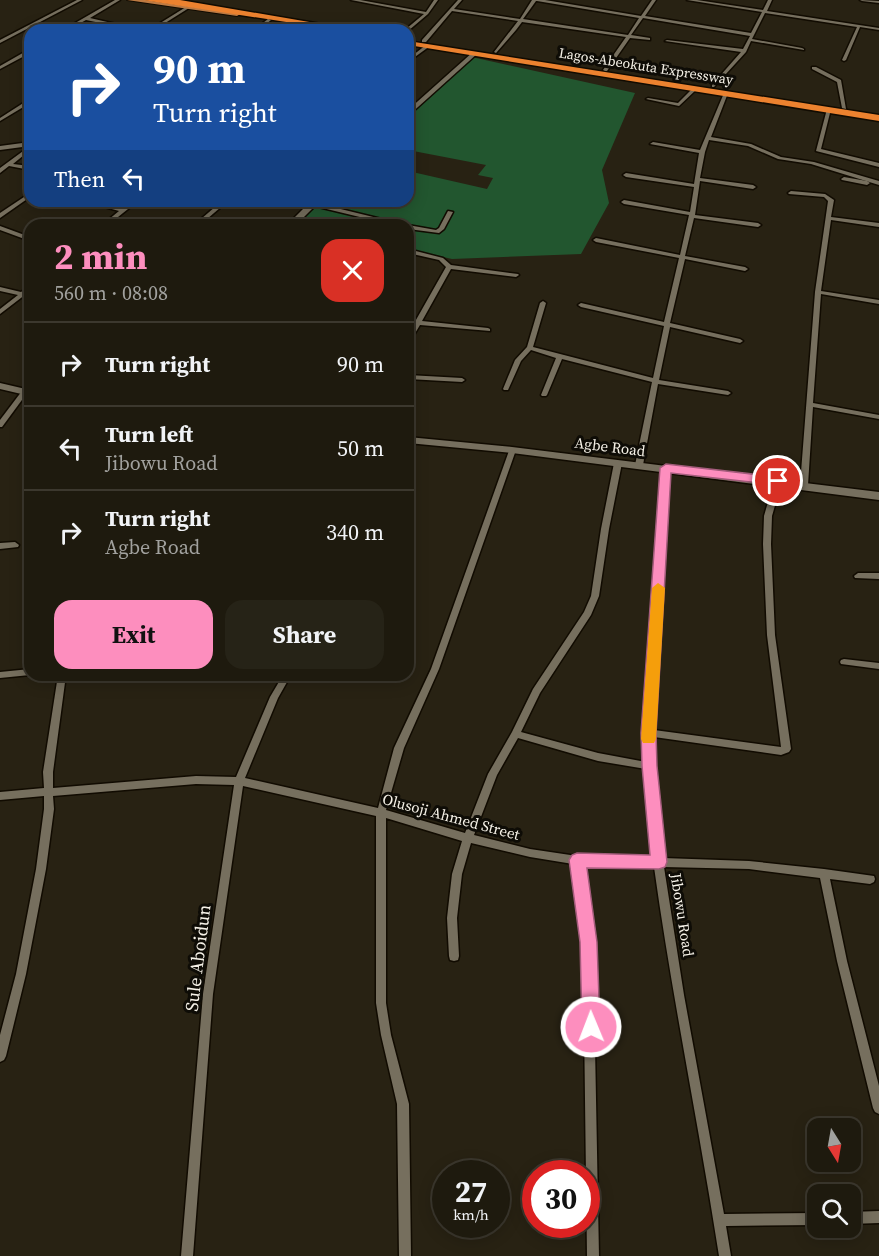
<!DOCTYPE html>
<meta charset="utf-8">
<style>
:root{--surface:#1e1a0e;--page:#262317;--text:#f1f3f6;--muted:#a1a19e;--line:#3c382e;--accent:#fd8ebe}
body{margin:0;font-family:"Source Serif 4",serif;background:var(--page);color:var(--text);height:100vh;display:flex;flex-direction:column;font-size:22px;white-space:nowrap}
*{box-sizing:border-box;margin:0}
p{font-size:20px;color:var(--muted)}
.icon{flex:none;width:33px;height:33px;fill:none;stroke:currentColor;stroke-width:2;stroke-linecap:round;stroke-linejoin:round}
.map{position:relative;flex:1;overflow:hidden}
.panel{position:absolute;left:24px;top:219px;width:390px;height:462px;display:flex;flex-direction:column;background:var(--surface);border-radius:18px;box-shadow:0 3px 15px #0003,0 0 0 2px var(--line)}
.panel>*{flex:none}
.top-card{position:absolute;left:24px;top:24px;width:390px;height:183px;border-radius:18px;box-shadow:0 3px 15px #0003,0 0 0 2px var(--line);background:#1a4fa0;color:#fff;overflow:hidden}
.needle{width:39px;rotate:169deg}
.controls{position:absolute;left:807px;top:1118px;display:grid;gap:12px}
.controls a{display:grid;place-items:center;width:54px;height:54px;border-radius:12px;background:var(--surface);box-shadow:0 3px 15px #0003,0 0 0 2px var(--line);font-size:30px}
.speed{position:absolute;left:432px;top:1160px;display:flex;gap:12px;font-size:30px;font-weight:700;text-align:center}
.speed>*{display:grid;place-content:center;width:78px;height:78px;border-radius:50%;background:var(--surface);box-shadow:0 3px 15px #0003,0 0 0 2px var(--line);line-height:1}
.speed small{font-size:15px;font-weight:400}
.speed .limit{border:9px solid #d22;background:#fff;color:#111}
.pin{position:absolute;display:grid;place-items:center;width:51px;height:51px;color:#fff;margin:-26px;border:3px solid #fff;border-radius:50%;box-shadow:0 2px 6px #0007}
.me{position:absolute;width:66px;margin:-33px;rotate:359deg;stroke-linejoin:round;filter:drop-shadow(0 0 4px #0008)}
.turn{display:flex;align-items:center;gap:21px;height:126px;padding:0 30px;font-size:27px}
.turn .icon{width:78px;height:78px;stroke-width:2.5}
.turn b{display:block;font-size:42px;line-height:51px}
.then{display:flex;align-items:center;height:57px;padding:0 30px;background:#0003;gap:12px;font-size:22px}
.round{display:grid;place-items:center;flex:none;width:63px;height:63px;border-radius:18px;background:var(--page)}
.summary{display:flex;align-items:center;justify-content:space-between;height:102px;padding:0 30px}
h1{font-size:36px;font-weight:700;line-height:45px;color:var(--accent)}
.cta{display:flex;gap:12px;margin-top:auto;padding:12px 30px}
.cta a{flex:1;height:69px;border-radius:18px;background:var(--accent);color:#111;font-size:24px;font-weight:700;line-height:69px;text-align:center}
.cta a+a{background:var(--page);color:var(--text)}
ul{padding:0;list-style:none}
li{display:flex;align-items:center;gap:18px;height:84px;padding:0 30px;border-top:2px solid var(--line)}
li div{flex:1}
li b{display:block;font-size:22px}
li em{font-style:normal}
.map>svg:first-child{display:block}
</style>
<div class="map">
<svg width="879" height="1256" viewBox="0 0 879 1256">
<rect width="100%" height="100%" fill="#282213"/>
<!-- green -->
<path fill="#22562f" d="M467,56L635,93L602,170L609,203L581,254L452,259L408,249V225L296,223L319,201H408V171L487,189L493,178L478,175L486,165L408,150V114Z"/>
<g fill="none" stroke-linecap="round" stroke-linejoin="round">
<!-- street casing -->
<g stroke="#110b01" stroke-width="3">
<g id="street">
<path d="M77,0H82L0,43V40Z"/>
<path d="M115,0H120L90,18L142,30H134L86,20L68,30H63Z"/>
<path d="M351,0H360L426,12L434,0H438L428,14L408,31L406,29L424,14Z"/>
<path d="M458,0H462L454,9L520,19L532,0H545L641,16L652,0H656L645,16L751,33L762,12L687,0H697L763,10L768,0H772L767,11L879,28V30L860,27L846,60L844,61L842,60L857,27L765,13L752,39L802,48L804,49V50L751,41L746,52L714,87H712V85L741,52L665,41L667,40L743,49L750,36L643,18L631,35L650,38V40L630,38L607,71H605L603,70L626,37L522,22L516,30L496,53L494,52L518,21L452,11L426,42H422V40ZM536,1H537L639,18L628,35L523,19Z"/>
<path d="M860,0L879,1V3L862,1Z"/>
<path d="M186,7L189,8L154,30H149Z"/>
<path d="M268,19L271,20L259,30H254Z"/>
<path d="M426,45L430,46L408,62V59Z"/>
<path d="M28,50H30V53L0,69V66Z"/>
<path d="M812,67H816L841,80L846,109L842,108L837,82L812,69Z"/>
<path d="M694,87L698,88L679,106L646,99L648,98L678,103Z"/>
<path d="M726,92L728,93L711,137L751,144L781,157L814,162L879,181V185L811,164L778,159L748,146L709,140L705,152L700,178L753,185L756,187L753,189L700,181L695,215L758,223L761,225L758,227L694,218L685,256L745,267L748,269L745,271L685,259L670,323L740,339L743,341L740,343L670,327L659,380L728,391L731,393L728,395L658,384L643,465L639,467L635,465L652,382L562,359L547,395L546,396H542L541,395L556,358L531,350L521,361L508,390H504L503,389L515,360L527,347L540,303L543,301L546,303L533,347L653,378L664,326L581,307L578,305L581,303L664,322L679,258L596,242L593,240L596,238L680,255L689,215L624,204L621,202L624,200L690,212L694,187L626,177L623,175L626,173L694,184L699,153L650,144L653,142L700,150L724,93Z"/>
<path d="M28,100H30V103L0,121V118Z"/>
<path d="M829,108L831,109L821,149L879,163V167L816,151L827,109Z"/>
<path d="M30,142V146L0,150V146Z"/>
<path d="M30,146V150L13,164L30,166V170L9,166L0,173V168Z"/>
<path d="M844,177L867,181L870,183L867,185L842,180L841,179Z"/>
<path d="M791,191L825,194L834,200L831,217L879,223V227L831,220L821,291L879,300V304L821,294L813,403L879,415V419L813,407L808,485L804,487L800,485L815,292L828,201L824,197L789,194L788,193Z"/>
<path d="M30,193V197L0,218V213Z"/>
<path d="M83,201H93L123,208L132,201H138L108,225H102L119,211Z"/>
<path d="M222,201H228L200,225H194Z"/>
<path d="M312,202L402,224L403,225H393L310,205V203Z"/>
<path d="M448,211L453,212L444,229L439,233L408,229V225L436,230L439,228Z"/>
<path d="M294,220L306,224L307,225H298L292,223V221Z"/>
<path d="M0,226L30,237V241L0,230Z"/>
<path d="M408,249L443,258L451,265L518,274L519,275L516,277L451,269L422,321L488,328L490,329V331L420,325L411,340L408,342V334L446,267L439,260L408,253Z"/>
<path d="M30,286V291L0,314V309L18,295L0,291V287L21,292Z"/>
<path d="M408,375L462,378L465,380L462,382L408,379Z"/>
<path d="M30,382V389L2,427H0V420L28,383Z"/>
<path d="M510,448H514L516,450L439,669L404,748L386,810L465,833L488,774L512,732L533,689L584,612L591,596L601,529L614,463L618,461L622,463L609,529L599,596L591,615L540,693L521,732L598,753L646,762L645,733L662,468L666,466L670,468L654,730L781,747L767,635L763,544L764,516L774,481L778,479H781L782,481L772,516L771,544L775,635L791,749L789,752L781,755L654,737L657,799L663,858L749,861L824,869L874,876L875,879L874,882L870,884L830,879L847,961L879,1086V1114L875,1112L873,1108L837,961L820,878L749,869L664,867L684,995L724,1214L818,1213V1225L726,1226L731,1256H719C699,1126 672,997 654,867L583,865L593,942L599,1256H587L583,942L573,864L530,857L471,843L462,874L457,918L459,956L458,960L454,961L450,960L449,956L447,918L452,874L462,841L386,818V1003L391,1035L409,1104L411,1256H399L397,1104L381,1035L376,1003V816L243,786L213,994L193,1256H181L203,994L234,785L196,784L53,796L54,809L46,869L26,974L6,1056L4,1060L0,1062V1035L16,974L36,869L44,809V796L0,800V792L44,788L43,772L58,675H66L53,772V788L196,776L236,777L270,697L283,675H291L278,698L245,778L378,808L394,748L431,669ZM518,738L598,761L646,769L653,858L577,856L530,849L474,835L497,775Z"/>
<path d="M15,542L19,545L18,547L0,549V543Z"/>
<path d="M858,573H879V579L855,578L854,576Z"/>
<path d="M844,659L879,663V669L841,664L840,662L841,660Z"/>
<path d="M30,669V675H31H30L0,678V672Z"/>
<path d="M879,1211V1223L850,1224V1212Z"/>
</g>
</g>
<!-- secondary casing -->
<g stroke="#110b01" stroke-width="3">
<g id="secondary">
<path d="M473,52L478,53L408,116V110Z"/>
<path d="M311,201H320L296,225H287Z"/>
<path d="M0,383L30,390V396L0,389Z"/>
<path d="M408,437L512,447L879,492V500L512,453L408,443Z"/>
</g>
</g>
<!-- primary casing -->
<g stroke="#110b01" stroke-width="2">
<path id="primary" d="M127,0H145L240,14L237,16Z"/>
</g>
<!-- highway casing -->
<g stroke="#110b01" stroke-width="3">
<g id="highway">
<path d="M143,0H180L356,30H338Z"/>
<path d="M408,41L879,115V121L408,45Z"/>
</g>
</g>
<!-- street -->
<use href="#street" fill="#766f5e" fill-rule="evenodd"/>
<!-- secondary -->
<use href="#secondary" fill="#766f5e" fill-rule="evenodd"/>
<!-- primary -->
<use href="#primary" fill="#bd7a42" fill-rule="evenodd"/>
<!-- highway -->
<use href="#highway" fill="#ec822f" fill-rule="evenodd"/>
</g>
<!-- route -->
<path fill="#fd8ebe" stroke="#a45c7c" stroke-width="1.5" d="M666,464L778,477L784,481L778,485L671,473L656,733L657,766L667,862L665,867L659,869L587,868L597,942L600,1027L597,1033L591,1036L584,1033L582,1027L580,942L569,860L572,855L577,853L650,855L642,766L641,733L660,468Z"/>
<!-- slow -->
<path fill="#f59e0b" d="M658,583L665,588L656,739L654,743H643L641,739L652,588Z"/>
<g text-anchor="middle" stroke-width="6" stroke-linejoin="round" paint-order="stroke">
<!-- far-street labels -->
<g font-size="14" fill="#f5f1e7" stroke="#0e0c06">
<text transform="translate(646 66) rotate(9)" y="5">Lagos-Abeokuta Expressway</text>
</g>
<!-- street labels -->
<g font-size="15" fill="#f5f1e7" stroke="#0e0c06">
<text transform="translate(610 447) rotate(7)" y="5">Agbe Road</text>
<text transform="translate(451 817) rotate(15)" y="5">Olusoji Ahmed Street</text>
<text transform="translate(682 915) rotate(81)" y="5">Jibowu Road</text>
</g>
<!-- near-street labels -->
<g font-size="18" fill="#f5f1e7" stroke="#0e0c06">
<text transform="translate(198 958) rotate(-83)" y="6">Sule Aboidun</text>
</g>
</g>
</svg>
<div class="controls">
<a><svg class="needle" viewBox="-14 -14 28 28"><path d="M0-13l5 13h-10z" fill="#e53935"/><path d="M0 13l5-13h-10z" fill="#a1a19e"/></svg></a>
<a><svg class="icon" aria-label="search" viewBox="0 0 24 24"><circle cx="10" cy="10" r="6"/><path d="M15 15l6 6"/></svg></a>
</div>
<div class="speed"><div>27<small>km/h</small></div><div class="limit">30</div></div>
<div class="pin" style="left:778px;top:481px;background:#d93025"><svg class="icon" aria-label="arrive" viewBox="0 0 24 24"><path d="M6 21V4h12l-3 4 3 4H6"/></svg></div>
<svg class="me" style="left:591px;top:1027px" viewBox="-20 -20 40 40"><circle r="17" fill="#fd8ebe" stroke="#fff" stroke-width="3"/><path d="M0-11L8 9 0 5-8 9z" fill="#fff"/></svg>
<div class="top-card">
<div class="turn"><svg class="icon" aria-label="right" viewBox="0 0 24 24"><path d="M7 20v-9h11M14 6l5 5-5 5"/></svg><div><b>90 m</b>Turn right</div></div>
<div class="then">Then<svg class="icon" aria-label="left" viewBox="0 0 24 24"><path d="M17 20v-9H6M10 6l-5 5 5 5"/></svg></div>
</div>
<section class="panel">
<div class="summary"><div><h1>2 min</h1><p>560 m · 08:08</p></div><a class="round" style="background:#d93025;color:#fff"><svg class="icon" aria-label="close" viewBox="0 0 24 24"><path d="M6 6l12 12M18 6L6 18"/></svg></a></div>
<ul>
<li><svg class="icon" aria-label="right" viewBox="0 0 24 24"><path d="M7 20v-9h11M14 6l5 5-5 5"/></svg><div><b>Turn right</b></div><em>90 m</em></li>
<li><svg class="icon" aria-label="left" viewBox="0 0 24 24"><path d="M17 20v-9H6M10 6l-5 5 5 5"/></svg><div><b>Turn left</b><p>Jibowu Road</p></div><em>50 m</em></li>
<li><svg class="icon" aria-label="right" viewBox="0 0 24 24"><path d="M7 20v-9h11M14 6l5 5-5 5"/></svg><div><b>Turn right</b><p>Agbe Road</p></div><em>340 m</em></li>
</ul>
<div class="cta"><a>Exit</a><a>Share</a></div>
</section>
</div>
